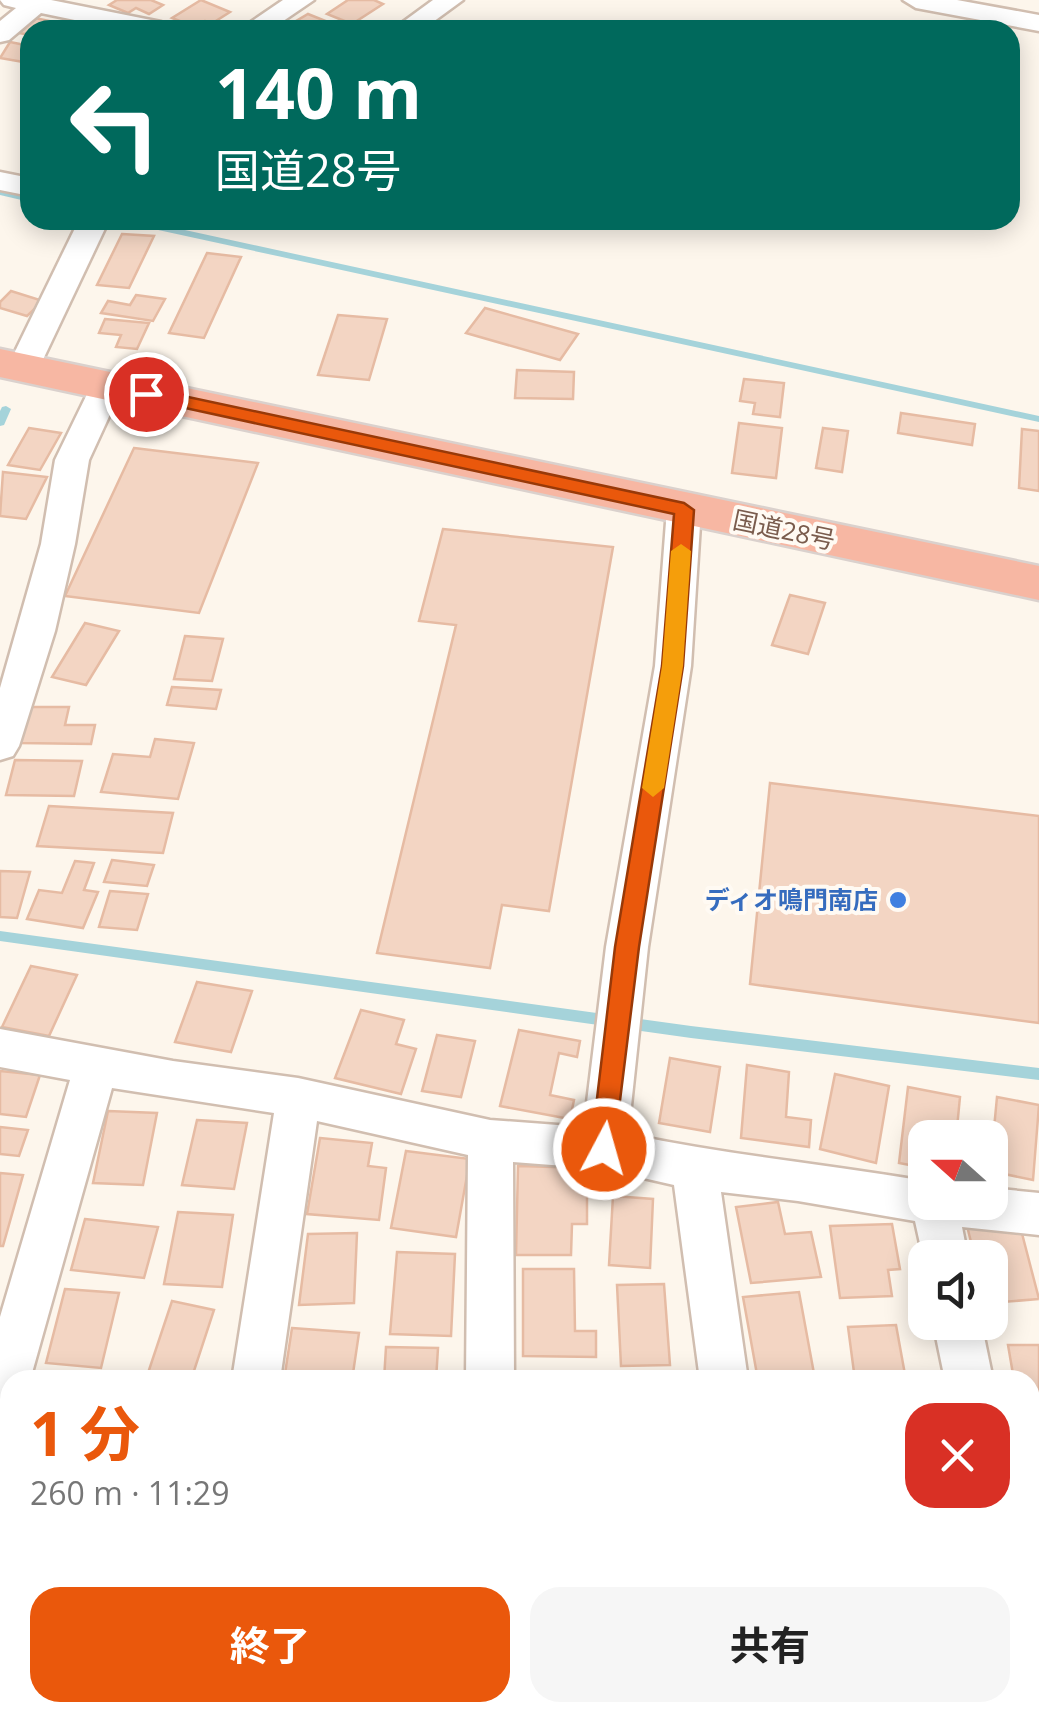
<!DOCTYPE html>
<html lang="ja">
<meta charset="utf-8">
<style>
:root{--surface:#fff;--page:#f6f6f6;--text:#222;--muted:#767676;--accent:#ea580c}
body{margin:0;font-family:"Open Sans","Noto Sans JP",sans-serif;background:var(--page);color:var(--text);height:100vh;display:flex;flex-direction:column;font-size:38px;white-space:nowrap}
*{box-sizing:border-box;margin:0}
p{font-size:32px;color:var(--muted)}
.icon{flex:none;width:55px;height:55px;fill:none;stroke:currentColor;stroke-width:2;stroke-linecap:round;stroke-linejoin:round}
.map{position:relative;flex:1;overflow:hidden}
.panel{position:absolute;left:0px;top:1370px;width:1040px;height:352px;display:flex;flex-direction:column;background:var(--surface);border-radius:30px 30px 0 0;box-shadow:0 5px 25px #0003}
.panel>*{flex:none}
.top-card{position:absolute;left:20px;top:20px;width:1000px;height:210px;border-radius:30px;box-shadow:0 5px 25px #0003;background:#00695c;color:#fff;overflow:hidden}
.needle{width:65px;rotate:291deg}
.tools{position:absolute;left:908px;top:1120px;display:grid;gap:20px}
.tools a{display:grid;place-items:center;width:100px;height:100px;border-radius:20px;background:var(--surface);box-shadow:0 5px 25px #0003;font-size:50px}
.pin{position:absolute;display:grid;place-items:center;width:85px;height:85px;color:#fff;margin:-42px;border:5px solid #fff;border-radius:50%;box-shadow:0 2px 10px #0007}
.me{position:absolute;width:110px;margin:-55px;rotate:6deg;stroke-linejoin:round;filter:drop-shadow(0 0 8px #0008)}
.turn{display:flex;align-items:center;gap:35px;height:210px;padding:0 30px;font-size:45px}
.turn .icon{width:130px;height:130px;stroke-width:2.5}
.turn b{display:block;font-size:70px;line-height:85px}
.round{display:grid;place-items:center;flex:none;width:105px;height:105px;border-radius:30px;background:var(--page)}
.headline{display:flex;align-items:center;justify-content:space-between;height:170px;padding:0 30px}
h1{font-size:60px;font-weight:700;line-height:75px;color:var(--accent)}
.cta{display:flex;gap:20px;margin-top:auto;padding:20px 30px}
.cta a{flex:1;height:115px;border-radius:30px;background:var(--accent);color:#fff;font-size:40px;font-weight:700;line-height:115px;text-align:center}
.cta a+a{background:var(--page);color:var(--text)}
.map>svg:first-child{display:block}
</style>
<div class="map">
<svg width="1039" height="1721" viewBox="0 0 1039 1721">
<rect width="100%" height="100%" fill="#fdf6ec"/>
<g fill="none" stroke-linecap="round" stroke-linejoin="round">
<!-- stream -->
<g fill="#a5d3da" fill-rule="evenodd">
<path d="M431,0H440L397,30H388Z"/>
<path d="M999,10L1006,12L989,30H980Z"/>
<path d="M0,189L30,196V202L0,195Z"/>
<path d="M121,220H139L1039,416V422L126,223Z"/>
<path d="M6,406L11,409L4,425L0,426V411L2,407Z"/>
<path d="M0,931L691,1026L1039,1068V1080L691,1038L0,941Z"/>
<path d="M0,1547L10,1549V1565L0,1563Z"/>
<path d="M886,1712H949L955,1715L958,1721H897L888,1718Z"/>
</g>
</g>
<!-- building -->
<g fill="#f3d5c3" stroke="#e6bba3" stroke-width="2.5">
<path d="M117,0H151L163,5L149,14L136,8L128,13L109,5Z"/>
<path d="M201,0L230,12L211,24L205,21L195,27L172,18Z"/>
<path d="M348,0H374L383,4L352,24L327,14Z"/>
<path d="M308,14L328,22L314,30H281Z"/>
<path d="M35,18L63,24L57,30H30V35L19,33Z"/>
<path d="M10,42L30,46L29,63L0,58Z"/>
<path d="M122,234L154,236L129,288L97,285Z"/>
<path d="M207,253L241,257L204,338L169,333Z"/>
<path d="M11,291L43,301L27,316L0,308V302Z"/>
<path d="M136,295L165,299L153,321L101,313L108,301L130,305Z"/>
<path d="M485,308L578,334L560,360L466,333Z"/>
<path d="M338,315L387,319L369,380L318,375Z"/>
<path d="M105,319L149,323L137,349L116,347L121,335L99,333Z"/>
<path d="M517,370L574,372L573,399L515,398Z"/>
<path d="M744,379L784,383L780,417L753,414L755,403L740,401Z"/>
<path d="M901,413L975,424L972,445L898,433Z"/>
<path d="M739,423L782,428L776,478L732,473Z"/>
<path d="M29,428L61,433L40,470L8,465Z"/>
<path d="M823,428L848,431L842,472L816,468Z"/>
<path d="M1022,429L1039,431V491L1019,488Z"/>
<path d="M134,448L258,463L199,613L65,596Z"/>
<path d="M3,472L47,477L26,519L0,516Z"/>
<path d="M443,529L613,547L549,911L502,905L490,968L377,953L456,625L419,621Z"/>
<path d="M790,595L825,603L808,654L772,645Z"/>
<path d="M85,623L119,631L86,685L52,677Z"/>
<path d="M185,636L223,639L212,681L174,679Z"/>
<path d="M172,687L221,690L216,709L167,705Z"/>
<path d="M28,707H69L65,725H95L91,744L20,743Z"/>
<path d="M155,739L194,743L178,799L101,792L113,754L150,757Z"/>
<path d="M15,760L82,761L74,796L6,795Z"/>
<path d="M770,783L1039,816V1023L750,984Z"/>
<path d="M49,806L173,813L163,853L37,846Z"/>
<path d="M112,860L154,865L147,886L104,882Z"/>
<path d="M75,861L94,863L84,890L98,892L83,928L27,919L39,890L62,893Z"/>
<path d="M0,871L30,872L17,918L0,917Z"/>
<path d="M110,891L148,894L137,930L99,927Z"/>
<path d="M31,966L77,975L49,1036L2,1027Z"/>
<path d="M197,982L252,991L231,1052L175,1042Z"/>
<path d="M361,1010L404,1020L396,1044L416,1049L401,1094L335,1078Z"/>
<path d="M519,1030L580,1041L577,1057L559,1053L550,1095L574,1100L570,1119L500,1106Z"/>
<path d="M437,1035L475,1041L461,1097L422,1091Z"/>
<path d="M670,1058L720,1067L710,1132L659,1123Z"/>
<path d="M747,1065L789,1072L786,1117L811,1120L809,1147L741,1138Z"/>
<path d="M0,1071L40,1075L26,1117L0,1114Z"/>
<path d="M835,1074L889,1086L876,1163L820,1149Z"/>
<path d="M908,1087L960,1097L956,1138H925V1168L899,1163Z"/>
<path d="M997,1097L1039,1105L1033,1180L990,1171Z"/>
<path d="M108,1111L157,1113L143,1185L93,1183Z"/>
<path d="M197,1120L247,1123L234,1189L182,1185Z"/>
<path d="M0,1127L28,1130L19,1156L0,1154Z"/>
<path d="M320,1138L372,1143L368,1166L386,1168L379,1220L307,1214Z"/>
<path d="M406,1151L470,1159L456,1237L391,1228Z"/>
<path d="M518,1166L587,1168V1224H572L571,1255H516Z"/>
<path d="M0,1173L23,1175L3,1246H0Z"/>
<path d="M613,1196L653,1199L650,1268L609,1265Z"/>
<path d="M778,1202L785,1234L811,1232L821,1277L751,1283L736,1207Z"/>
<path d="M178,1212L233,1215L222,1287L164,1284Z"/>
<path d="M85,1219L158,1227L144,1278L71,1270Z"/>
<path d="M1019,1222L1039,1299L990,1303V1258H975L967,1226Z"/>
<path d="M892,1224L900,1269L888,1270L892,1296L840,1298L830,1226Z"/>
<path d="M357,1233L354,1303L299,1305L308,1234Z"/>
<path d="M397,1252L455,1254L451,1336L390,1334Z"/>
<path d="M523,1269H574L575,1331H596V1357L523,1356Z"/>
<path d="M664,1284L670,1365L621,1366L617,1285Z"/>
<path d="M65,1289L119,1293L101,1368L46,1363Z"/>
<path d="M799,1292L815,1379L758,1380L743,1297Z"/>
<path d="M172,1301L214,1310L191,1380L146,1379Z"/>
<path d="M896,1325L906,1380H855L848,1327Z"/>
<path d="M292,1328L359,1333L352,1380H284Z"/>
<path d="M1008,1345H1039V1422H1030V1380H1014Z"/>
<path d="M386,1347L438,1348L436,1380H384Z"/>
<path d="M3,1424L10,1425V1520L0,1519Z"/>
<path d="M1030,1439H1039V1504L1030,1454Z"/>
</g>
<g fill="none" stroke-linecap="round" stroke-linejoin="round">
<!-- minor casing -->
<g stroke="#d1beb0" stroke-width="5">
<g id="minor">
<path d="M0,0H51L161,22L174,30H123L41,13L9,40L0,42V21L16,8L4,5Z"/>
<path d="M283,0H314L270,30H239Z"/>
<path d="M433,0H463L422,30H392Z"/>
<path d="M903,0H957L1039,15V31L916,8Z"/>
<path d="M0,172L30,178V196L0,190Z"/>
<path d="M79,220H109L39,368L34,375H12L7,368Z"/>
<path d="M107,376L118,379L123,386L89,460L75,544L55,631L19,746L13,756L0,760V688L41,544L55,460L91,386L96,379Z"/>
<path d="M684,497L696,501L701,509L691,666L648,947L628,1134C726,1155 826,1164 925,1181V1202H990V1188L1039,1193V1235L962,1227L968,1258H925V1266L915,1221L798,1201L721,1192L748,1380H700L674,1185L604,1169L513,1162L514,1380H466L468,1155L317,1121L280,1380H232L274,1113L112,1088L30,1380H10V1419L0,1423V1317L70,1080L0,1067V1029L173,1061L298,1078L490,1120L584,1127L606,947L655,666L667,509L672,501Z"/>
<path d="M933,1322H981L993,1380H945Z"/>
<path d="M1030,1536L1039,1538V1590L1030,1588Z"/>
</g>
</g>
<!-- highway casing -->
<g stroke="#dad1cd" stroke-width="5">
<path id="highway" d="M0,349L1039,566V600L0,377Z"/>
</g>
<!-- minor -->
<use href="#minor" fill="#fff" fill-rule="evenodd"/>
<!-- highway -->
<use href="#highway" fill="#f7b7a3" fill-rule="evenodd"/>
</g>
<!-- route -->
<path fill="#ea580c" stroke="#983908" stroke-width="2.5" d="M146,388L684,503L694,510L683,666L639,947L613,1157L604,1160L595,1157L591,1149L615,947L662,666L674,514L139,398L136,394Z"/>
<!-- slow -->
<path fill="#f59e0b" d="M681,544L691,551L683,666L664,788L653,797L642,788L662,666L671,551Z"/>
<!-- markers -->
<circle fill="#3f7fe0" stroke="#fffaf3" stroke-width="4" cx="898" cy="900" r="10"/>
<g text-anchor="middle" stroke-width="8" stroke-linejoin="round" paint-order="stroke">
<!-- street labels -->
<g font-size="25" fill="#7a5c4d" stroke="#fffaf3">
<text transform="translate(784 530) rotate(12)" y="9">国道28号</text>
</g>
<!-- shop labels -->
<g font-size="25" font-weight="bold" fill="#366cbe" stroke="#fffaf3" text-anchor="end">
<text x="878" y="909">ディオ鳴門南店</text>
</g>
</g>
</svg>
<div class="tools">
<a><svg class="needle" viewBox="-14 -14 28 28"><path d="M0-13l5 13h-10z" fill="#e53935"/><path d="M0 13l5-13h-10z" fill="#767676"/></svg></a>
<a><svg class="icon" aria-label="sound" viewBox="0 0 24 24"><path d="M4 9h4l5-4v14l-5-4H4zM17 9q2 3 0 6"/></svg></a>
</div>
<div class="pin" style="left:146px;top:394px;background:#d93025"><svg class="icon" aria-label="arrive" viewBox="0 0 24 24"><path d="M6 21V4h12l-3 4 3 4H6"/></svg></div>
<svg class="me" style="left:604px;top:1149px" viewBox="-20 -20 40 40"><circle r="17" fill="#ea580c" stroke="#fff" stroke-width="3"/><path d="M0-11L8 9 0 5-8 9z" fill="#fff"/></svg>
<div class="top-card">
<div class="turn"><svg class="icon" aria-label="left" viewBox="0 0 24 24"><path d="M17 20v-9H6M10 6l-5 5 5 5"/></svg><div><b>140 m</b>国道28号</div></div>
</div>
<section class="panel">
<div class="headline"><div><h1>1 分</h1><p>260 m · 11:29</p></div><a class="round" style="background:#d93025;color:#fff"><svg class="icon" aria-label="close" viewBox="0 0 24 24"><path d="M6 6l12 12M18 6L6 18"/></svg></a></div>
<div class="cta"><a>終了</a><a>共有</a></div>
</section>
</div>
